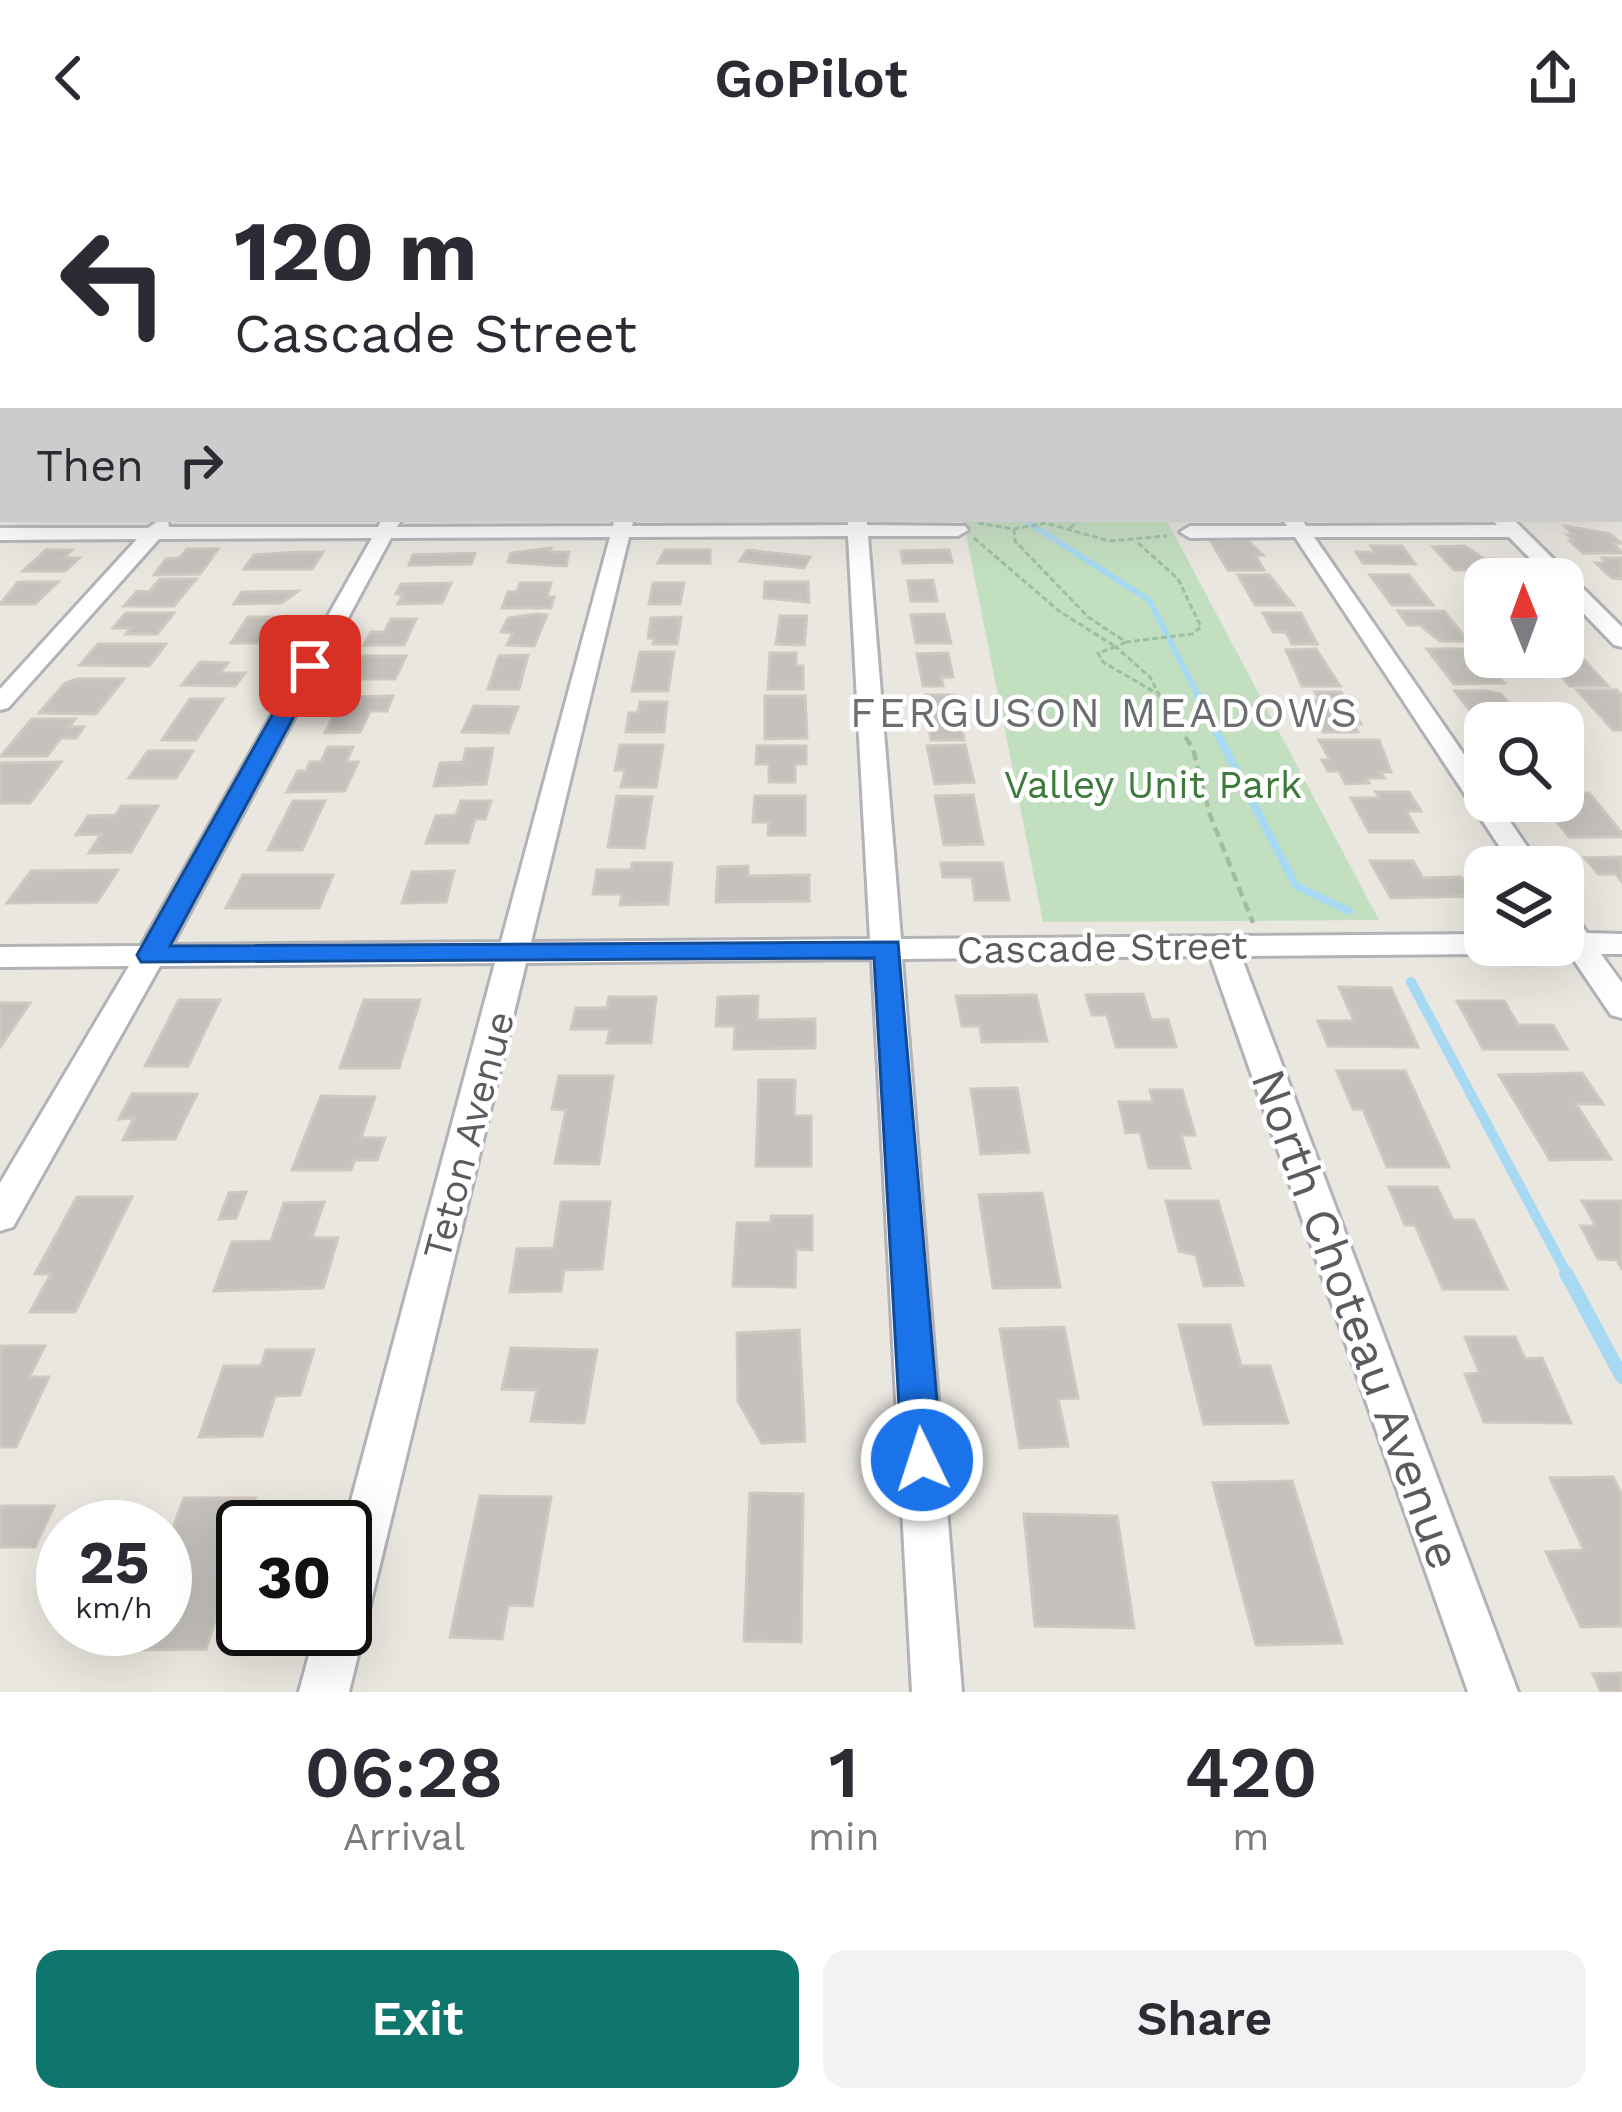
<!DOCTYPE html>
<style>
:root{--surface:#fff;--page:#f2f2f3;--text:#2b2b33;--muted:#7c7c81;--accent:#0f766e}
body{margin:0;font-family:"Work Sans",sans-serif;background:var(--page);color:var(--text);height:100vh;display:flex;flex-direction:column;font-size:45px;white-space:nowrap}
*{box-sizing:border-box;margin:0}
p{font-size:39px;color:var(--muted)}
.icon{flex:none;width:66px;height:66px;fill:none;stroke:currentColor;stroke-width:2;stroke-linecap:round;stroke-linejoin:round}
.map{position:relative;height:1536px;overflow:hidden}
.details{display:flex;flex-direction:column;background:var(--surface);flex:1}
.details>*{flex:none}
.hud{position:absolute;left:0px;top:0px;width:1623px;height:366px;box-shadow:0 12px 48px #0002;background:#fff;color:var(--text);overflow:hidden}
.needle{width:78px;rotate:359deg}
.tools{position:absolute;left:1464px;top:402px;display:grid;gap:24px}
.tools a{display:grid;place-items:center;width:120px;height:120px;border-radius:24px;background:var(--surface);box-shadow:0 12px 48px #0002;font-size:60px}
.speed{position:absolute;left:36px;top:1344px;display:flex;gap:24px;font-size:60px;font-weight:700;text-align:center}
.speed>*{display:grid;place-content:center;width:156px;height:156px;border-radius:50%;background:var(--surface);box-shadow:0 12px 48px #0002;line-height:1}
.speed small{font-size:30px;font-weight:400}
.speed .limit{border:6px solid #111;border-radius:18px;background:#fff;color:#111}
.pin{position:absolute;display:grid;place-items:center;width:102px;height:102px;color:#fff;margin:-51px;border-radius:24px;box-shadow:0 6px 18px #0006}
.me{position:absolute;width:132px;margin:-66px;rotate:356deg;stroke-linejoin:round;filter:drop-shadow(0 0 9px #0008)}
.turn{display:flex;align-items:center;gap:42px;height:252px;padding:0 36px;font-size:54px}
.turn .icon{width:156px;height:156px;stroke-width:2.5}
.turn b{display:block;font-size:84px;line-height:102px}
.then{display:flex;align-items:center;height:114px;padding:0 36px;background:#0003;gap:24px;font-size:45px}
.eta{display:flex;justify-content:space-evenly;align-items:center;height:204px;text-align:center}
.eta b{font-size:72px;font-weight:600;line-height:84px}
.button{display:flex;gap:24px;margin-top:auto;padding:24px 36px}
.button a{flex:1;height:138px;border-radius:24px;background:var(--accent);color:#fff;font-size:48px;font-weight:600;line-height:138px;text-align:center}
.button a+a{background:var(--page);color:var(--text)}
header{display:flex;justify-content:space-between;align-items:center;height:156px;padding:0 36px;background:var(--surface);font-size:54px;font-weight:600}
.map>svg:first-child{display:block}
</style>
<header><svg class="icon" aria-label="back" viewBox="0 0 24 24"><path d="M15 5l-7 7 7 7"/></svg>GoPilot<svg class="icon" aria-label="share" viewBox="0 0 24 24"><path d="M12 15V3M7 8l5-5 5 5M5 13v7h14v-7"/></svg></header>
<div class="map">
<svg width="1622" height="1536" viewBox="0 0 1622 1536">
<rect width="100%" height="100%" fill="#eae7e0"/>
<!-- green -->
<path fill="#c2dfbf" d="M963,363H1166L1379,764L1043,766Z"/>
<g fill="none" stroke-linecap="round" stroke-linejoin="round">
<!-- stream-far3 -->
<path stroke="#a7d9f3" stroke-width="6" d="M1023,363L1149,444L1200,543"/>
<!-- stream-far2 -->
<path stroke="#a7d9f3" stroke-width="8" d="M1198,540L1296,730L1349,755"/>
<!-- stream-far1 -->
<path stroke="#a7d9f3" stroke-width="10" d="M1411,826L1568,1120"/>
<!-- stream -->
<path stroke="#a7d9f3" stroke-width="14" d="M1566,1117L1622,1221"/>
</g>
<!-- building -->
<g fill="#c5c2bd" stroke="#cec8c0" stroke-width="3">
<path d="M1565,370L1610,378L1621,387H1613L1622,397H1583L1570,385H1576L1568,379H1574Z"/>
<path d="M1210,384H1247L1263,399H1255L1264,414H1228Z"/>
<path d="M1371,390H1402L1415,408L1363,407L1356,396H1375Z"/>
<path d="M1465,390L1484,403H1497L1507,413L1454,414L1433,391Z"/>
<path d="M551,392L549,396H569L566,410L508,406L511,397Z"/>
<path d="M187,393H218L200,418L154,419L166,403L180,402Z"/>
<path d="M46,394H72L64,402H79L65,415H23Z"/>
<path d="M665,394H710V407H658Z"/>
<path d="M747,394L810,401L804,412L740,405Z"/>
<path d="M949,394L952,406L903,407L901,395Z"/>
<path d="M298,396H323L312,413H244L254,399Z"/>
<path d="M475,397L471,408L409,409L413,399Z"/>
<path d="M1602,402H1622V423L1612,422L1596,407H1606Z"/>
<path d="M1238,419H1269L1293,449H1255Z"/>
<path d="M1370,419H1409L1433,449H1392Z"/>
<path d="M160,423H196L174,450H124L137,435L149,436Z"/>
<path d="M933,424L937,445H911L908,425Z"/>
<path d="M18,426H58L35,448H0Z"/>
<path d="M765,426H808L809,446L764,442Z"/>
<path d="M451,427L442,447L398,448L403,438H396L401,428Z"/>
<path d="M520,427H551L547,441H554L551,452H502L508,436H517Z"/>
<path d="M653,427H684L680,448H649Z"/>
<path d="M298,435L282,447L234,448L242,436Z"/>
<path d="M1398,455H1444L1468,485H1440L1420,469H1408Z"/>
<path d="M126,457H174L157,478H126L131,472H113Z"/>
<path d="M1263,457H1301L1317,488H1292L1286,476H1273Z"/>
<path d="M536,458L547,459L534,490L507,489L513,477L501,476L508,462Z"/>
<path d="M944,458L951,487H916L911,459Z"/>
<path d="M780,460H807L804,489L776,488Z"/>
<path d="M248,461H280L264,487H231Z"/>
<path d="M681,461L677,488H653L654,482H648L651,462Z"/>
<path d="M391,463H416L404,489H364L371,476H384Z"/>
<path d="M98,488H166L149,510L80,509Z"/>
<path d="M1316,493L1340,530H1302L1286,494Z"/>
<path d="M1427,493H1462L1480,515H1494L1504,527L1454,528Z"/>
<path d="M1563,494H1575L1608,530H1570L1560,519H1552L1540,506H1555L1550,501H1563Z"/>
<path d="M640,496H674L668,535H632Z"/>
<path d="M770,497H796V510H803V533H768Z"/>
<path d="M948,497L953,521H941L943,530H923L917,498Z"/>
<path d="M528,499L519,533H488L499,500Z"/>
<path d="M362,500H406L395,523H351Z"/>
<path d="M200,506L228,507L220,517H245L235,530L182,529Z"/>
<path d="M77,523H124L96,558L39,557L65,527Z"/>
<path d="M1577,534H1617L1622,539V574H1613Z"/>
<path d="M1455,535H1487L1501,538L1509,548H1529L1546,567H1479Z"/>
<path d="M1315,536H1341L1361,568H1353L1358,576H1323L1305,544H1320Z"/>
<path d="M925,539H956L964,584H931Z"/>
<path d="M393,540L387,555H370L360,576L325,577L343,541Z"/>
<path d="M765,540H805L807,582L765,583Z"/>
<path d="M190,543H223L196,584H162Z"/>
<path d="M640,546H667L664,576H626L629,557H638Z"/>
<path d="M474,550L518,551L508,577L462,576Z"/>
<path d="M32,563H75L69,571H84L76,582H61L47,600H1Z"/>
<path d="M1319,584H1379L1391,616H1380L1384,622H1365L1369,627L1346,628L1339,615H1328L1322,604H1330Z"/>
<path d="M620,589H663L656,631H621L625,614H615Z"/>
<path d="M965,589L974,626L935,628L927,590Z"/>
<path d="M757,590H806V608H795V626H769V608H756Z"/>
<path d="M328,591H353L346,606H358L345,635L287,636L298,615H306L310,606H321Z"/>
<path d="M493,592L486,628L434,630L440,607L463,606L466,593Z"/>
<path d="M148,595H193L176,622H129Z"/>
<path d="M61,606L30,647H0V607Z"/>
<path d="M1376,636H1409L1421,655H1406L1418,676H1369L1351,642H1380Z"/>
<path d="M1589,637L1622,677V681H1569L1541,645H1563V638Z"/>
<path d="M973,639L983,688L944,689L935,640Z"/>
<path d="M617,640L652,641L644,692L608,691Z"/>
<path d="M755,640H805V679H768L769,666H753Z"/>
<path d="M293,645H325L302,694H268Z"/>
<path d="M461,645H491L485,663H475L468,687H426L436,660L456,659Z"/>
<path d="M121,650H158L131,696L89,697L101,678L76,679L88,660L116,659Z"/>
<path d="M1622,701V726L1616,718H1598L1585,702Z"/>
<path d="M1370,705H1413L1423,722L1461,721L1474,740L1391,742Z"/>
<path d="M632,707H672L668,748L620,749L622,738H593L597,714H631Z"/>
<path d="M941,707H1002L1009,744H975L972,721H943Z"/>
<path d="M748,710V720L809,719V745L716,746L718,711Z"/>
<path d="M118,714L97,746L7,747L31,715Z"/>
<path d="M454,715L446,746L402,747L412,716Z"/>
<path d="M243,719H333L319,752H226Z"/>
<path d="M1339,831L1391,832L1418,891L1328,890L1318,865H1354Z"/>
<path d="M1143,838L1151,864L1168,863L1176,891H1116L1107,859H1092L1086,839Z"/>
<path d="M1036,839L1047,885L982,886L980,870H962L956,840Z"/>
<path d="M758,840L757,864L815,863V892L734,893L735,870H716L718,841Z"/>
<path d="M609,841H656L651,887H607L610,873H571L576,852H607Z"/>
<path d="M179,844H220L188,910H145Z"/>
<path d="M364,844H420L399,912H340Z"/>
<path d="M1457,845H1504L1518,869H1553L1567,893H1483Z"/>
<path d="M0,847H30L0,891Z"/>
<path d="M1337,915H1405L1449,1011H1387L1363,953H1353Z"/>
<path d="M1582,917L1603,948H1576L1611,1003L1550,1004L1499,919Z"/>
<path d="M559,920H613L599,1008L555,1007L566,954L552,953Z"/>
<path d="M759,924H795L794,960H811V1010H756Z"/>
<path d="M1017,932L1029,996L981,998L971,933Z"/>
<path d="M1150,934H1182L1195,979H1181L1190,1012H1149L1140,976L1126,977L1119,946H1153Z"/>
<path d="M132,938H197L175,983L123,984L134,962L119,963Z"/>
<path d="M321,940L375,941L361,982H385L377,1004H355L351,1014H292Z"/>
<path d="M1389,1031H1437L1453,1064H1474L1507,1133H1443L1415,1069H1405Z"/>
<path d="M246,1036L236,1062L219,1063L229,1037Z"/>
<path d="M1042,1037L1060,1131L993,1132L979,1039Z"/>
<path d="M77,1041H132L75,1156H30L51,1118H35Z"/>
<path d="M1166,1045H1218L1243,1129L1204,1130L1196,1099L1179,1095Z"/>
<path d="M1582,1045H1622V1113L1617,1104L1598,1103L1581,1070H1596Z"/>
<path d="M324,1046L312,1082H338L323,1132L214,1135L232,1086L271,1085L284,1047Z"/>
<path d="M561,1046H610L602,1113L564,1114L561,1135L510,1136L517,1093L554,1092Z"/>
<path d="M771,1060H812V1094L796,1093L795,1131L733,1130L737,1067H771Z"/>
<path d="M1179,1169H1230L1241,1210H1270L1288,1267L1204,1268Z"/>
<path d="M1064,1171L1078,1242L1058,1243L1068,1290L1020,1292L1000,1173Z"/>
<path d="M799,1174L805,1285L762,1287L738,1245L737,1177Z"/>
<path d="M1465,1181H1515L1525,1203L1542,1202L1571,1267L1484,1266L1465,1218L1480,1217Z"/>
<path d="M1,1190H45L29,1221H49L16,1291H0Z"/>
<path d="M511,1192L597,1194L584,1267L531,1265L537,1234L502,1233Z"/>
<path d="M266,1194H314L300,1239L275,1240L262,1280L199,1281L224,1210H261Z"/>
<path d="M1613,1321L1622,1339V1470L1581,1471L1546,1396L1584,1394L1550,1322Z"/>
<path d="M1292,1325L1342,1487L1256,1489L1213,1327Z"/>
<path d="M750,1337L803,1338L801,1486L744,1485Z"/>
<path d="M480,1340L551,1341L532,1450L508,1449L502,1483L450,1481Z"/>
<path d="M184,1342H255L206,1493L129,1494L136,1473H165V1394Z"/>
<path d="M0,1350H54L35,1391H0Z"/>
<path d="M1024,1358L1117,1360L1134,1472L1035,1470Z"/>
<path d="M1622,1517V1536H1601L1593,1518Z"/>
</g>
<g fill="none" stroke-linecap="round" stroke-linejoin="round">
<!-- street casing -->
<g stroke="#b1b3b6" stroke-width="6">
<g id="street">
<path d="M1620,233L1622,234V245L1620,244Z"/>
<path d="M0,302H3L0,314Z"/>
<path d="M161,363L168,365L169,371H378L382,363H402L397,371L613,370L614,363H634L632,370L848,369L847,363H867V369L965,370L968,374L958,380H868L901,783L1485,778V789H1500L1485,798L1241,800L1518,1536H1468L1210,800L902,803L962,1536H912L872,803L526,807L349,1536H299L316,1473H345L344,1371L495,807L160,810L13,1071L0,1075V1027L129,810L0,811V791L141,790L372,382L159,383L8,552L0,554V533L137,383L0,384V372H148ZM848,380L870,783L531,786L629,381ZM610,381L501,786L172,789L391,382Z"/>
<path d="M1282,363H1302L1306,370L1497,369L1492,363H1513L1622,471V491L1614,489L1563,436V423H1550L1509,381H1314L1485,629V645H1496L1541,711H1513L1295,381L1190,382L1180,376L1190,370H1287Z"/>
<path d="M1563,755L1574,758L1587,777L1622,778V798H1601L1622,827V862L1611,859L1569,797L1549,789H1563Z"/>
</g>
</g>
<!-- secondary casing -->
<g stroke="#b0b3b6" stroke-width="6">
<path id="secondary" d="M3,194V207L0,208V195Z"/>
</g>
<!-- path-far1 -->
<g stroke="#9abfa1" stroke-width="3" stroke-dasharray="6 3" stroke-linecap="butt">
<path d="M978,367L1014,373L1046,367L1109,385L1167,380"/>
<path d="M1070,372L1081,363"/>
<path d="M1014,373L1015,385L1088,461L1126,486L1192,478L1201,471L1178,423L1136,385"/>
<path d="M974,382L1059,455L1116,491"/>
<path d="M1126,486L1116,491L1150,521L1161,543"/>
<path d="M1116,491L1098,497L1103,506L1156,537"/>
</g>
<!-- path -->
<path stroke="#9abfa1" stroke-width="4.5" stroke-dasharray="10 6" stroke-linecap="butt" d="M1160,540L1193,593L1210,659L1253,767"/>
<!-- street -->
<use href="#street" fill="#fff" fill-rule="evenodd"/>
<!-- secondary -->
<use href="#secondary" fill="#fff" fill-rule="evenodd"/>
</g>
<!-- sky -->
<linearGradient id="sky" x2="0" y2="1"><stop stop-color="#8ec3ec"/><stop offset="0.47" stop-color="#f6f4f1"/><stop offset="1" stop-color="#f6f4f1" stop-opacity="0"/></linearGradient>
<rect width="1622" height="407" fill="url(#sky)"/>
<!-- route -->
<path fill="#1a73e8" stroke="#114b97" stroke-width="3" d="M310,504L321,510L170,790L898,786L942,1304L936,1317L922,1323L908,1317L902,1304L874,802L141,806L137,799L300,510Z"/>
<g text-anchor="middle" stroke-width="9" stroke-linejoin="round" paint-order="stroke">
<!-- park labels -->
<g font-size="39" fill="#3f7a3d" stroke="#fff">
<text x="1153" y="642">Valley Unit Park</text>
</g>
<!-- street labels -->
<g font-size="39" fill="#595c5f" stroke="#fff">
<text transform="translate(1102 791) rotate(-1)" y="14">Cascade Street</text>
<text transform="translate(468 979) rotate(-75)" y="14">Teton Avenue</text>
</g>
<!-- neighbourhood labels -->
<g font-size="42" letter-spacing="3" fill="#6a6e71" stroke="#fff">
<text x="1105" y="571">FERGUSON MEADOWS</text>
</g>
<!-- near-street labels -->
<g font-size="48" fill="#595c5f" stroke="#fff">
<text transform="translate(1357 1163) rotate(70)" y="17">North Choteau Avenue</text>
</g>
</g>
</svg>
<div class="tools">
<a><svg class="needle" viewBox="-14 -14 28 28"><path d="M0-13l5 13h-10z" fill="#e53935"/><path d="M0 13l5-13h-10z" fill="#7c7c81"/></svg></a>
<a><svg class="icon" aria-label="search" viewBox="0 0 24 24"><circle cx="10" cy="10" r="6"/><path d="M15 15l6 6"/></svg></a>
<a><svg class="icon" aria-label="layers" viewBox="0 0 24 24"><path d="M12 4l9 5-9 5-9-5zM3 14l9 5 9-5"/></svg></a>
</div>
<div class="speed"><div>25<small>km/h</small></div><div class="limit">30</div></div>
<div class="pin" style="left:310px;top:510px;background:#d93025"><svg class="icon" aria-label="arrive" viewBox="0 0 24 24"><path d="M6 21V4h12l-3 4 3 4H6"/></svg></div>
<svg class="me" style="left:922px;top:1304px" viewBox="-20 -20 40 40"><circle r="17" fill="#1a73e8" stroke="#fff" stroke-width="3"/><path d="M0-11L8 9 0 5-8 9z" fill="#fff"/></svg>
<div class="hud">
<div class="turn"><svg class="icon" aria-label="left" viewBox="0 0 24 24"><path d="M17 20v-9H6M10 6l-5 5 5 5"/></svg><div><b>120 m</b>Cascade Street</div></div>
<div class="then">Then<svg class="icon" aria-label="right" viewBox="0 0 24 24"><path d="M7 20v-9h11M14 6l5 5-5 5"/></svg></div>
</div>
</div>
<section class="details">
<div class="eta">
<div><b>06:28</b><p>Arrival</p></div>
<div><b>1</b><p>min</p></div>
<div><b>420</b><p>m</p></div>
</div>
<div class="button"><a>Exit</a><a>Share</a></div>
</section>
